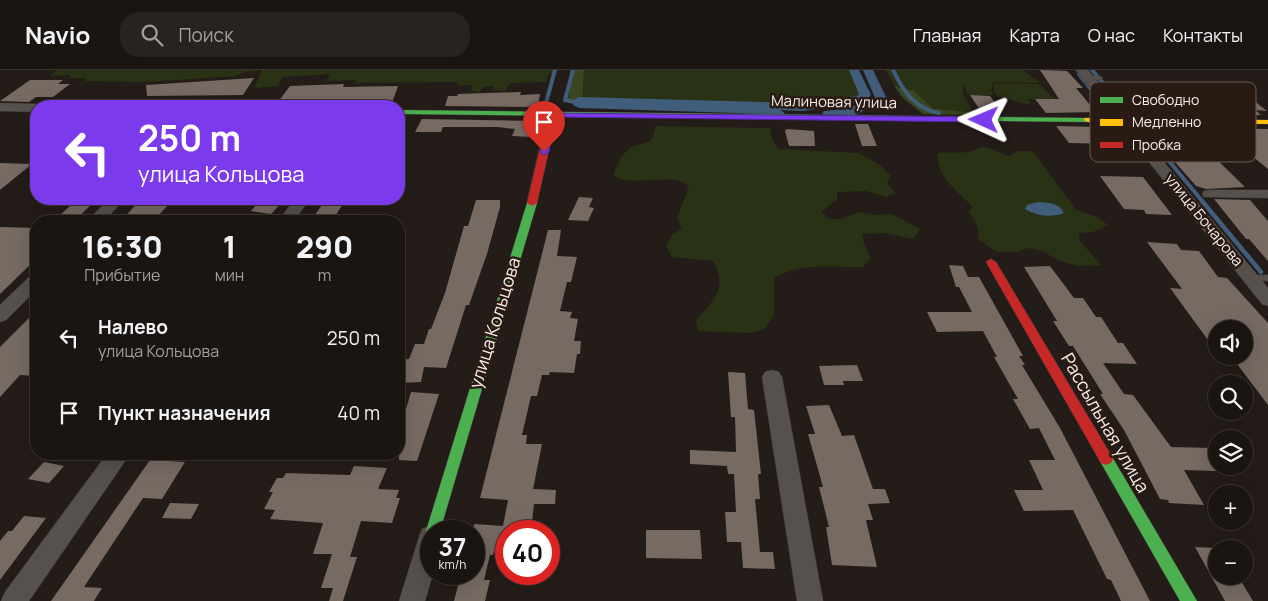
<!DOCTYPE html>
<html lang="ru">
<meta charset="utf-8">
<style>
:root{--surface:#1b1512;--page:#282220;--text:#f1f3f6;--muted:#a09f9f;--line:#393432}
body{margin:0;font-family:Manrope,sans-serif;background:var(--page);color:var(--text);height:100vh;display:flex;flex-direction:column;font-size:19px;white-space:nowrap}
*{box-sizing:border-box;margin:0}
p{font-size:16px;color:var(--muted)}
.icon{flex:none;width:28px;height:28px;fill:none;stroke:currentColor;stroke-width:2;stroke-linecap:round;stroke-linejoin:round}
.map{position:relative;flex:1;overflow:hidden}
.sheet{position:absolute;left:30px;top:145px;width:375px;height:245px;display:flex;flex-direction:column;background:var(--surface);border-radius:20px;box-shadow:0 5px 20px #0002,0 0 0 1px var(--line)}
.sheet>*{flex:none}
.top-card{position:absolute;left:30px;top:30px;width:375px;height:105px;border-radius:20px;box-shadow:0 5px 20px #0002,0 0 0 1px var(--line);background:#7c3aed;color:#fff;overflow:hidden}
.controls{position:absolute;left:1208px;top:250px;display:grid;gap:10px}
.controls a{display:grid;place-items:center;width:45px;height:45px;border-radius:50%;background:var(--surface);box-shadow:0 5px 20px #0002,0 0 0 1px var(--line);font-size:25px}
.speed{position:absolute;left:420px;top:450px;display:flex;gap:10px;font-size:25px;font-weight:700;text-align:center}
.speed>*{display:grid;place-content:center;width:65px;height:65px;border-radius:50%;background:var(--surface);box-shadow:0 5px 20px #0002,0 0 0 1px var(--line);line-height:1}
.speed small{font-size:12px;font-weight:400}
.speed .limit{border:8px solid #d22;background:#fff;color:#111}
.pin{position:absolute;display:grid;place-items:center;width:42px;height:42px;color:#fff;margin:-51px -21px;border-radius:50% 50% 50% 0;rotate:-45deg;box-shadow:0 0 5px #0007}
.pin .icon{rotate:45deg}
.me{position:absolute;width:55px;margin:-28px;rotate:271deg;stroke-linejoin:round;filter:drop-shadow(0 0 4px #0008)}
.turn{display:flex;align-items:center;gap:18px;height:105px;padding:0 25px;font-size:22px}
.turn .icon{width:65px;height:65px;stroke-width:2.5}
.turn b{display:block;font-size:35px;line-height:42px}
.eta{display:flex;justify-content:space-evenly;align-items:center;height:85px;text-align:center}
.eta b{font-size:30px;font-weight:800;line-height:35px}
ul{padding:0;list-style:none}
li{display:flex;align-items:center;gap:15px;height:75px;padding:0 25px}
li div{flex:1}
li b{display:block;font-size:19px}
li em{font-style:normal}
header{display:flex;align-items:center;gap:30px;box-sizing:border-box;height:70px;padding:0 25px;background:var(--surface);border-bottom:1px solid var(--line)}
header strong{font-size:24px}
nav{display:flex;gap:28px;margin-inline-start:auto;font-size:18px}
.search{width:350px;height:45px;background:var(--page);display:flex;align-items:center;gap:12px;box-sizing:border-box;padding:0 18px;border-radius:20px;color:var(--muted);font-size:19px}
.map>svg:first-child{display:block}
</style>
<header>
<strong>Navio</strong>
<div class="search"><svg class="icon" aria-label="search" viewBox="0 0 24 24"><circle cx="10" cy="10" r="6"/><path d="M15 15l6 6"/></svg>Поиск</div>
<nav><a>Главная</a><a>Карта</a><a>О нас</a><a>Контакты</a></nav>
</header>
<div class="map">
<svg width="1268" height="531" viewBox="0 0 1268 531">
<rect width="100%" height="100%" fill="#241c18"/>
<!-- green -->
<g fill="#2a3215">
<path d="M57,0H555L554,4L549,3L546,12L510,13L505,21L493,20L494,16L483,17L480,22L471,21L473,15L457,16V12L356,13L357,10L326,11L330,4L283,7L278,16L254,18L262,0L245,2L236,6L146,12L85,11L86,8H69L70,5L50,6Z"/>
<path d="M584,0H854L865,25L860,29L802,37L580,30L583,24Z"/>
<path d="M885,0H1023L1041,13L993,12L991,21L994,24L992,25H967L965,17L963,16V24L975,44H941L903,28Z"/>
<path d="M994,13L1039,14L1055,29H1028L1031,34C1018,34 1011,28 998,27L994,22Z"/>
<path d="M655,56L770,58L772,69L778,79L859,83L881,96L891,106L887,113L895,123L886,127L866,121L837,122V130L821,142L829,149H841L859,142L876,145L892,144L920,159L913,169L883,163L862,164L864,174L871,188L863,197C831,198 803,191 774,208V246L763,260L748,263L698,261L696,250C715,229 727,219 714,191L672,187L666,176L671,166L682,158L677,148L689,116C673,101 636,118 614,106C615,97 622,84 629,79C643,69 653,80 655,56Z"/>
<path d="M981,77C997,78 996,83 1010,86L1017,81H1033L1076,140L1097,147L1108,155L1093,162L1079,163V170L1101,195L1078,196L1057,190L1043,181L1028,178L1017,182H997L978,169C980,157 975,150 968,141L973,137C958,122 935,106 938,83C956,81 964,86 981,77Z"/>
</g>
<!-- forest -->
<g fill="#3a4621">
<path d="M574,0H584L583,24L580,29L572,31L568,29Z"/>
<path d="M894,16L914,21L933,39L970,42L974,45L923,44L903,28Z"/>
</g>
<!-- water -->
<path fill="#415d7c" d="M1038,132C1048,133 1058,132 1064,143C1052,148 1037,146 1025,139L1027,135Z"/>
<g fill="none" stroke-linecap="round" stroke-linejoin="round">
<!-- stream-far1 -->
<g stroke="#415d7c" stroke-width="4">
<path d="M573,0L565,30L584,34"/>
<path d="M893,0C903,21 915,39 939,43"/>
<path d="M1092,0L1131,47"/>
<path d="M1079,4L1110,43"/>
<path d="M544,40L555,0"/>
<path d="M1139,55L1203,132"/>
</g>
<!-- stream -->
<path stroke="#415d7c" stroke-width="4.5" d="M1202,131L1261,202"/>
<!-- canal -->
<path fill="#415d7c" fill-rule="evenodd" d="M849,0H859L871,25L866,30H876L863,0H873L889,33L887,35L870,36L858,44L844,47L828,48L822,44L824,41L848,39L861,32L802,41L780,40L785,43L779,47L736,43L579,38L573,35L576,28L580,27L802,33L857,26L859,24Z"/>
</g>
<!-- building -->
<g fill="#766a63">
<path d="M1040,0L1067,1L1083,18H1076L1096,42L1046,43L1035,29H1059Z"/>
<path d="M254,8L243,25L147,26L146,15Z"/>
<path d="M30,10H63L58,14H70L53,27H36L29,32L0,31Z"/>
<path d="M1114,12L1164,14L1171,20L1185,23L1248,26L1267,41L1255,40L1261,45L1139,44L1128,33H1132Z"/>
<path d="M344,14L343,17L398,16L392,33L278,32L290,16Z"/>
<path d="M521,22L520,25L540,24L538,37L445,36L448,26H457L458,24Z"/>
<path d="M970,25L990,26L1001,40H980Z"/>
<path d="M422,49L536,51H538L531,67L512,66L515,59L498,57H443L441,62H415Z"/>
<path d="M855,54H868L877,76H862Z"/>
<path d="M1056,56L1101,57L1116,74L1069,73Z"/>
<path d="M1155,58L1268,59V99L1241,77L1203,76L1245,117L1206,119L1196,116L1161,76H1167L1150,61H1158Z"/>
<path d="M787,59L814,61L815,76H789L785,61Z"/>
<path d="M0,93L32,94L0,120Z"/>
<path d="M1100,106L1143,107L1172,145L1146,144L1144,140L1124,139Z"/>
<path d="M579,127L593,128L589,137L594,138L588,151L568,150Z"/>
<path d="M141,129H174L153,151L122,150Z"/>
<path d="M261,129H285L271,144L251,141Z"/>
<path d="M326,129H346L332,151H311Z"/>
<path d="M1214,129L1250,130L1268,151V191L1249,169H1246Z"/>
<path d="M476,130H500V137L487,184L469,235H466L446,298L424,297L421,312L399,313V290L409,289L415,274H424L429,259H431L445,223L464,156H468Z"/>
<path d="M72,134L91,135L75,150L56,149Z"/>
<path d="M0,157L36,158V189L0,224Z"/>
<path d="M548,160H561L557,186L577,187L571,212H567L560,241L572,242L570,248L578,249L574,271H581L580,284H577L574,303L550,302L549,305H542L537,326H531L522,365H527L526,374H542L533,419L556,420L555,434H534L531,461H506L505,474H499L498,481H494L493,485H490L484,510H490L485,531H454L460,508L474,509V454L503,456L508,430L480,428Z"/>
<path d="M1147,172L1177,174L1181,180L1199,181L1218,207L1227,208L1268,253V335L1231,286H1244V259H1216V281L1170,218L1182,219Z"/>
<path d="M949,195L963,196L968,207H979L1023,286H1019L1025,295H1022L1060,358L1150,531H1121L1111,510L1107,509L1073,440L1024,441L1014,420H1043L1029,390H1055L1039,358L1030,359L1022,345L1013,329H1018L994,287H997L983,261L937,262L927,242H972L959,217H956Z"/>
<path d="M1050,196L1074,228H1083L1096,247H1101L1118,273H1123L1137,294L1103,293L1124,324L1133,325L1171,377L1213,378L1216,382V401L1184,400L1204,435L1169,433L1168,430L1160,429L1124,360L1100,324H1103L1073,276H1069L1053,251H1057L1024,197Z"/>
<path d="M36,241V306L20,305L0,327V277Z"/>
<path d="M857,295L863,311H843L844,315H824L819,296Z"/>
<path d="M728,302L745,303L748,339L754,340L761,404H758L760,429H755L760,482H773L775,499L743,498L741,472H727L725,442H736L734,404H728L727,396L690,394V380L736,382L735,347H731Z"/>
<path d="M411,322L439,324L417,391L399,390V363Z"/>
<path d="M829,335L842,366L854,365L873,419H885L890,433L868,434L873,450H866L877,497L832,495L826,457H829L819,417H823L808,364H815L806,336Z"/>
<path d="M150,390L185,392L162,429L143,428L84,517L102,518L94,531H51Z"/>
<path d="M44,392L64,396L49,413L28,409Z"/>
<path d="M354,396L387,398L378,419L399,420L396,428H400L392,453L361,451L350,487H357L343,531H329L333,518H321L332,484H313L323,453L270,449L275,440L264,439L273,422H269L277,408H283L286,403L350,405Z"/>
<path d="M170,433L199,434L191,449L162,448Z"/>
<path d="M24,446L46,448L0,510V471L8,461H12Z"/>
<path d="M646,460H700L702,489L646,488Z"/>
<path d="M1195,477L1216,478V506H1238L1253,531H1225Z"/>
</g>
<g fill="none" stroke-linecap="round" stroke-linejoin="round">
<!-- lane casing -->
<g stroke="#3f3936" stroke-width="1">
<g id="lane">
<path d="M1089,6H1100L1103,8L1100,10L1087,9V7Z"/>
<path d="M1250,205H1268V211L1247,210L1246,208Z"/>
</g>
</g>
<!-- street casing -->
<g stroke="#3f3936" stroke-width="1">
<g id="street">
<path d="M1076,0H1088L1268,218V236L1262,234Z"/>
<path d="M0,33L36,34L41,36H36V42L0,41Z"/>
<path d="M1209,120H1268V128L1204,127L1202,124L1204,121Z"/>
<path d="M109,129H125L104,151H87Z"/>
<path d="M295,129H310L294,151H278Z"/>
<path d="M36,204V220L6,250L0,252V235L30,206Z"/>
<path d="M772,300L779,302L782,307L823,531H797L762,307L765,302Z"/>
<path d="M107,384H130L29,531H1L5,522Z"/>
<path d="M431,456L441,461H431L433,504L425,531H399L419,467L422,459Z"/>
</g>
</g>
<!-- fast casing -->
<g stroke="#3f3936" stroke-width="1">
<g id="fast">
<path d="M399,40L1088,48L1092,50L1088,52L399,44Z"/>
<path d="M532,130L537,133L440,461H431V467L428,466L426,461L527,133Z"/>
<path d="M1106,383L1111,385L1197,531H1180L1101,393L1099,389L1101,385Z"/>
</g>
</g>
<!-- slow casing -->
<g stroke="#3f3936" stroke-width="1">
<path id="slow" d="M1085,48L1268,50V54L1088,52L1084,50Z"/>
</g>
<!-- jam casing -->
<g stroke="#3f3936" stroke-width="1">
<g id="jam">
<path d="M548,43H554L556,49L537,133L532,136L527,133Z"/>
<path d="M991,189L996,192L1111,385L1113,389L1111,393L1106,395L1101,393L986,192Z"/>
</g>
</g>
<!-- lane -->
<use href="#lane" fill="#57514d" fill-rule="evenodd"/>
<!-- street -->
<use href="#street" fill="#57514d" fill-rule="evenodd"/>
<!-- fast -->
<use href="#fast" fill="#4caf50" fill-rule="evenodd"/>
<!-- slow -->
<use href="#slow" fill="#ffc107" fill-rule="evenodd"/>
<!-- jam -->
<use href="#jam" fill="#c62828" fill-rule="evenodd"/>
</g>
<!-- route -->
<path fill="#7c3aed" stroke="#51269a" d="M548,43L984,47L988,50L984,52L556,47L549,82L544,85L540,82Z"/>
<g text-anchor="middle" stroke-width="5" stroke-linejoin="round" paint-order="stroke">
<!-- far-street labels -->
<g font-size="15" fill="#f7ede8" stroke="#291b13">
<text transform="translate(834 32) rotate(1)" y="5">Малиновая улица</text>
<text transform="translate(1204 150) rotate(51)" y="5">улица Бочарова</text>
</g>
<!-- street labels -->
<g font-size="18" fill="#f7ede8" stroke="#291b13">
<text transform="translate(495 253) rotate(-73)" y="6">улица Кольцова</text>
<text transform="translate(1105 353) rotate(60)" y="6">Рассыльная улица</text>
</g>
</g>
<!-- legend -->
<rect x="1090" y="12" width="166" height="80" rx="8" fill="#291b13" stroke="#675a53" stroke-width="1"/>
<rect x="1100" y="27" width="23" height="6" fill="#4caf50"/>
<rect x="1100" y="49" width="23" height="7" fill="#ffc107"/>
<rect x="1100" y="72" width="23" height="6" fill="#c62828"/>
<g font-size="14" fill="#f7ede8">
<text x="1132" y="35">Свободно</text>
<text x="1132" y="57">Медленно</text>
<text x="1132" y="80">Пробка</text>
</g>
</svg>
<div class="controls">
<a><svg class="icon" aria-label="sound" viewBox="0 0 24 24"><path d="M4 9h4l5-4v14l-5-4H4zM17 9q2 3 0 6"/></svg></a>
<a><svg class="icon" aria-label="search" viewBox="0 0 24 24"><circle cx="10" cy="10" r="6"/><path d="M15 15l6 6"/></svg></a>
<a><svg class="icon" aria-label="layers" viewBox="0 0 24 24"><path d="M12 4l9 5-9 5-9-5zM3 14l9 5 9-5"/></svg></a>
<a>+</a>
<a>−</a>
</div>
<div class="speed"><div>37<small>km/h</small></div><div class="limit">40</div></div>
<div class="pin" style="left:544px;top:82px;background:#d93025"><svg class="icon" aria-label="arrive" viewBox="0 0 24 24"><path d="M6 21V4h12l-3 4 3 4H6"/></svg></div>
<svg class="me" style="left:984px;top:50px" viewBox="-20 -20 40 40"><path d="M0-17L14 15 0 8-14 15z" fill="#7c3aed" stroke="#fff" stroke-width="4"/></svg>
<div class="top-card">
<div class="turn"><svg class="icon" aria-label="left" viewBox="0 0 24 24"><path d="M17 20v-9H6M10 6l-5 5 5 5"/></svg><div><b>250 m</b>улица Кольцова</div></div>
</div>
<section class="sheet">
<div class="eta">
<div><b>16:30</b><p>Прибытие</p></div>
<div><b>1</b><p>мин</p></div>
<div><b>290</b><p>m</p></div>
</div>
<ul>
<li><svg class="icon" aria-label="left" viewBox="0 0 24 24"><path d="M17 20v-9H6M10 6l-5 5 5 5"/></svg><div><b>Налево</b><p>улица Кольцова</p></div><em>250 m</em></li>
<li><svg class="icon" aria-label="arrive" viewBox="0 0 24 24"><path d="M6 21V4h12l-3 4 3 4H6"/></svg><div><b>Пункт назначения</b></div><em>40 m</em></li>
</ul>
</section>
</div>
